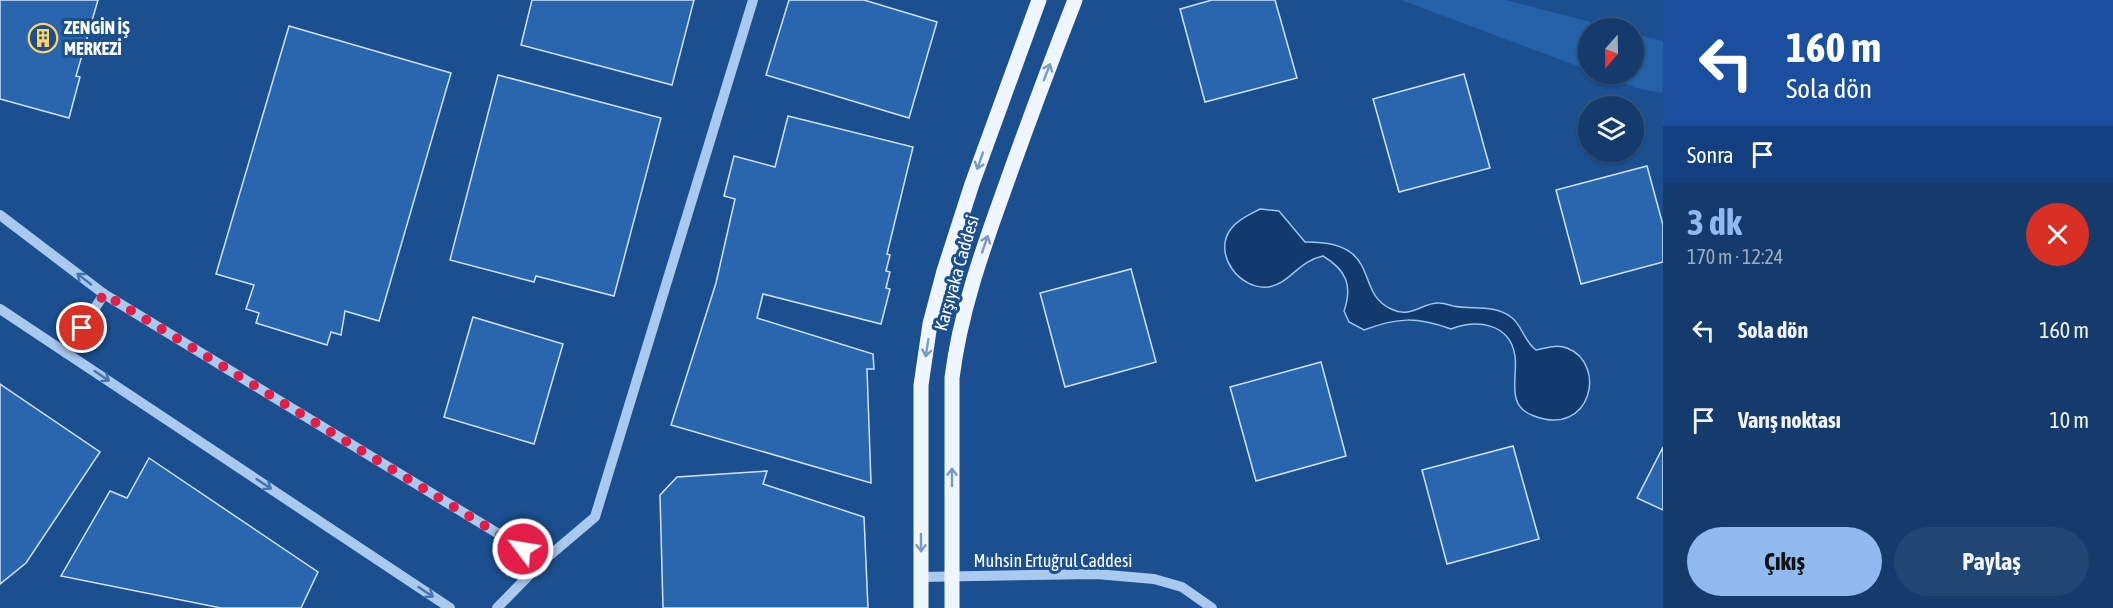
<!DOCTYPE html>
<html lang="tr">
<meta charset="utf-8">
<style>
:root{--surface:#143b6b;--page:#214673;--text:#f1f3f6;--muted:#9dadc1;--line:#33557e;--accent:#90b9f0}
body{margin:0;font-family:"Asap Condensed",sans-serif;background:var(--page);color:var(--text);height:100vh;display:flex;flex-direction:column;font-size:22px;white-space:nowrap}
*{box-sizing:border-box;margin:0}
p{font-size:20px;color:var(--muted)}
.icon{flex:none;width:33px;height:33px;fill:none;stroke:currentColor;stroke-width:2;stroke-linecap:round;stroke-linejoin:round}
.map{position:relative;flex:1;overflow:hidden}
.side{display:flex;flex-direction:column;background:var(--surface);width:450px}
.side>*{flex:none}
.top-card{background:#1a4fa0;color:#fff;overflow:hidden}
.needle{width:39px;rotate:200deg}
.tools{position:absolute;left:1578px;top:18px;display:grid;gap:12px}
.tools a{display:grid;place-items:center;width:66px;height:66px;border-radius:50%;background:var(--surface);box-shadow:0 2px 4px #0004,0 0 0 2px var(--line);font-size:30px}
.pin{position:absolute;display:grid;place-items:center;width:51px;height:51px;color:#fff;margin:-26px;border:3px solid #fff;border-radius:50%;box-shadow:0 2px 6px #0007}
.me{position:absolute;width:66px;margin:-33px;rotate:301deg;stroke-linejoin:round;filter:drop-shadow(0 0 4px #0008)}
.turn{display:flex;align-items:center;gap:21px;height:126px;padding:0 24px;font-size:27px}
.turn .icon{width:78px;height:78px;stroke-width:2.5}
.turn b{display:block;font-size:42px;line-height:51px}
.then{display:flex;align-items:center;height:57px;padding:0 24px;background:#0003;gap:12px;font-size:22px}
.round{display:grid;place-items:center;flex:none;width:63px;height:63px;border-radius:32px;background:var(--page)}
.summary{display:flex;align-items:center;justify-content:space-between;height:102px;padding:0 24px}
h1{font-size:36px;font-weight:700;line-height:45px;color:var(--accent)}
.button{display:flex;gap:12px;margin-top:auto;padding:12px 24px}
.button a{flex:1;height:69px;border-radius:36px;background:var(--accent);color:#111;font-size:24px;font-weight:700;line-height:69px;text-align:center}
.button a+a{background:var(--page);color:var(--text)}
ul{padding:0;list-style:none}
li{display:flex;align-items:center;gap:18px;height:90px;padding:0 24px}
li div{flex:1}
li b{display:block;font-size:22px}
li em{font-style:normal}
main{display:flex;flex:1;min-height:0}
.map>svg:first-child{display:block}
</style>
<main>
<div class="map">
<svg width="1663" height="608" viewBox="0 0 1663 608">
<rect width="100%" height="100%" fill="#1b4f8f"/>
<!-- green -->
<g fill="#2461a8">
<path d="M1401,0H1506L1614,28H1588V70Z"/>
<path d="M1634,34L1663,41V93L1640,89L1598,74H1634Z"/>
</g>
<!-- water -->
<path fill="#123a6d" stroke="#9cc4f0" stroke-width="1.5" d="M1260,209L1279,211L1305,242C1384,241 1353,292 1391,309C1411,319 1423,302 1439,303C1444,303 1449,305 1453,306C1473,310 1493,304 1511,317C1522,325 1524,341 1536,350C1546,348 1557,344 1567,348C1608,364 1591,438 1534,416C1505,406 1518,378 1515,356C1510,323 1477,319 1451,329C1417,317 1398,317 1364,330L1349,322L1344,311C1353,285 1346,270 1323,256C1298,261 1290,284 1268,287C1240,290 1213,255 1230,230C1237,220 1249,215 1260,209Z"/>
<!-- building -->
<g fill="#2a66ad" stroke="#cfe3fa" stroke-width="1.5">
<path d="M0,0H98L76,76L80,77L69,118L0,99Z"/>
<path d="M532,0H694L672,85L521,45Z"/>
<path d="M789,0H864L937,22L909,118L766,75Z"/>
<path d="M1212,0H1275L1297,78L1205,102L1180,9Z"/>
<path d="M289,26L451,73L379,321L345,311L341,335L331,332L327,345L256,323L259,313L246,309L254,285L216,274Z"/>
<path d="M1464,74L1490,168L1399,192L1373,99Z"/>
<path d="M498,75L661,118L614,296L536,276L534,282L450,260Z"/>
<path d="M788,116L913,147L887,254L890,255L886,271L890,272L886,288L890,289L881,324L763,294L757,318L873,354L874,369H867L871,483L671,425L716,283L735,199L724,196L734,156L775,167Z"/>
<path d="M1647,166L1663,225V262L1581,284L1556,190Z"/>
<path d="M1131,269L1156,362L1065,387L1040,293Z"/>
<path d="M473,317L563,344L534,444L444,417Z"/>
<path d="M1321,362L1346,456L1256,481L1230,387Z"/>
<path d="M0,384L100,452L26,563L0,584Z"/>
<path d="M1513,446L1539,539L1447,564L1422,470Z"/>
<path d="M1663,447V510L1637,498Z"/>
<path d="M149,458L318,572L301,608H221L61,576L110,491L127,498Z"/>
<path d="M767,471L763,484L864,517L868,608H663L660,495L677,477Z"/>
</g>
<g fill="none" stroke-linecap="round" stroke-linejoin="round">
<!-- minor -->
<g stroke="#a9c9ee" stroke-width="10">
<path d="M0,215L104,294L543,561L497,608"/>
<path d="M0,309L450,608"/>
<path d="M66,353L104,294"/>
<path d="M543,561L595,517L753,0"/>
<path d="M921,577L1096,574L1154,579L1182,587L1212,608"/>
</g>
<!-- major -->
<g stroke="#f0f6ff" stroke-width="15">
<path d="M921,608V385L930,324L944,271L972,184L1039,0"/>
<path d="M952,608V378C960,314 981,254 1003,193C1026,128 1050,64 1075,0"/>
</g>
</g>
<!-- one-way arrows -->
<defs><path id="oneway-shaft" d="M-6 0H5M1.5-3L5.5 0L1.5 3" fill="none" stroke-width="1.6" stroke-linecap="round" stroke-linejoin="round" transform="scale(1.5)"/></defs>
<g stroke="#7b9ac1">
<use href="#oneway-shaft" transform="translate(1047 72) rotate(-69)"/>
<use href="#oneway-shaft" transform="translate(980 161) rotate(109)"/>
<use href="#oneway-shaft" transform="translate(985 244) rotate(-71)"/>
<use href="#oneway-shaft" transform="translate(927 348) rotate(99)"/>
<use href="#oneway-shaft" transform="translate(952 477) rotate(-90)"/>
<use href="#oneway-shaft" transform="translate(921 543) rotate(90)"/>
</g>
<g stroke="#4674ac">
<use href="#oneway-shaft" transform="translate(84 279) rotate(-142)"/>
<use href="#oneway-shaft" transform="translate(102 376) rotate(34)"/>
<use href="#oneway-shaft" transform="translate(264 484) rotate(34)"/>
<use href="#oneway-shaft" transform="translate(426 592) rotate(34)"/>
</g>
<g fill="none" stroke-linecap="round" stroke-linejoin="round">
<!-- route -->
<path stroke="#e11d48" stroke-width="10" stroke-dasharray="0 18" d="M82,328L104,294L523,549"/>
</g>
<!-- icons -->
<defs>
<g id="building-ring" transform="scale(1.5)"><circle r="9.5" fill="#1b4f8f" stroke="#ffd166" stroke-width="1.5"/><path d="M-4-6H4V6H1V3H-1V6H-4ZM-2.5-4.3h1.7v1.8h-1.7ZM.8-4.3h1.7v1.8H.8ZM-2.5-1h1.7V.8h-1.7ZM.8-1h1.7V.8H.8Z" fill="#ffd166"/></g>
</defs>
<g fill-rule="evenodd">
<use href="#building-ring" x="43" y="38"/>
</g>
<g text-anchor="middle" stroke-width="6" stroke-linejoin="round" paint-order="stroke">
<!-- poi labels -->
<g font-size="18" font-weight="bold" fill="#fff" stroke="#1b4f8f" text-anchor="start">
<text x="64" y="34">ZENGİN İŞ<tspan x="64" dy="21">MERKEZİ</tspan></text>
</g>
<!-- street labels -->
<g font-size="18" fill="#fff" stroke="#1b4f8f">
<text transform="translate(957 273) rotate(-74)" y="6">Karşıyaka Caddesi</text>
<text x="1053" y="567">Muhsin Ertuğrul Caddesi</text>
</g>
</g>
</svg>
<div class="tools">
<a><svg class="needle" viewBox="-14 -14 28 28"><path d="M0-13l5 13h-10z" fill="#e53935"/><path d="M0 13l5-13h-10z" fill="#9dadc1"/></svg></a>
<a><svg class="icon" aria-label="layers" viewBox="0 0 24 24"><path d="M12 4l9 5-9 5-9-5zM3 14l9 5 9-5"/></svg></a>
</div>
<div class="pin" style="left:82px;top:328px;background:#d93025"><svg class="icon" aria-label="arrive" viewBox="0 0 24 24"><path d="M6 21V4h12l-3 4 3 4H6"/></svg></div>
<svg class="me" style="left:523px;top:549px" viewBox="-20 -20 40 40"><circle r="17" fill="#e11d48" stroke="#fff" stroke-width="3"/><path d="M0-11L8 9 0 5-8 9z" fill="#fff"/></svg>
</div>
<section class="side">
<div class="top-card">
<div class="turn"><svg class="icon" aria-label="left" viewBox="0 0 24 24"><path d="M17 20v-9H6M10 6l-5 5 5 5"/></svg><div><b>160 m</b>Sola dön</div></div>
<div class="then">Sonra<svg class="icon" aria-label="arrive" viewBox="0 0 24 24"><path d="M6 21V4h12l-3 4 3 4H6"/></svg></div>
</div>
<div class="summary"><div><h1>3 dk</h1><p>170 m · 12:24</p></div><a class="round" style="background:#d93025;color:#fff"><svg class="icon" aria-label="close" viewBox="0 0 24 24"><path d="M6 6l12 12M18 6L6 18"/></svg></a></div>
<ul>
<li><svg class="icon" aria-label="left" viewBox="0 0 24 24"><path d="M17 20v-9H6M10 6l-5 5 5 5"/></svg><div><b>Sola dön</b></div><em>160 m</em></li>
<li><svg class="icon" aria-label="arrive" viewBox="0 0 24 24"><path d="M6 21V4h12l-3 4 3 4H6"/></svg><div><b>Varış noktası</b></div><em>10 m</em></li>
</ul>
<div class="button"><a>Çıkış</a><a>Paylaş</a></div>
</section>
</main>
